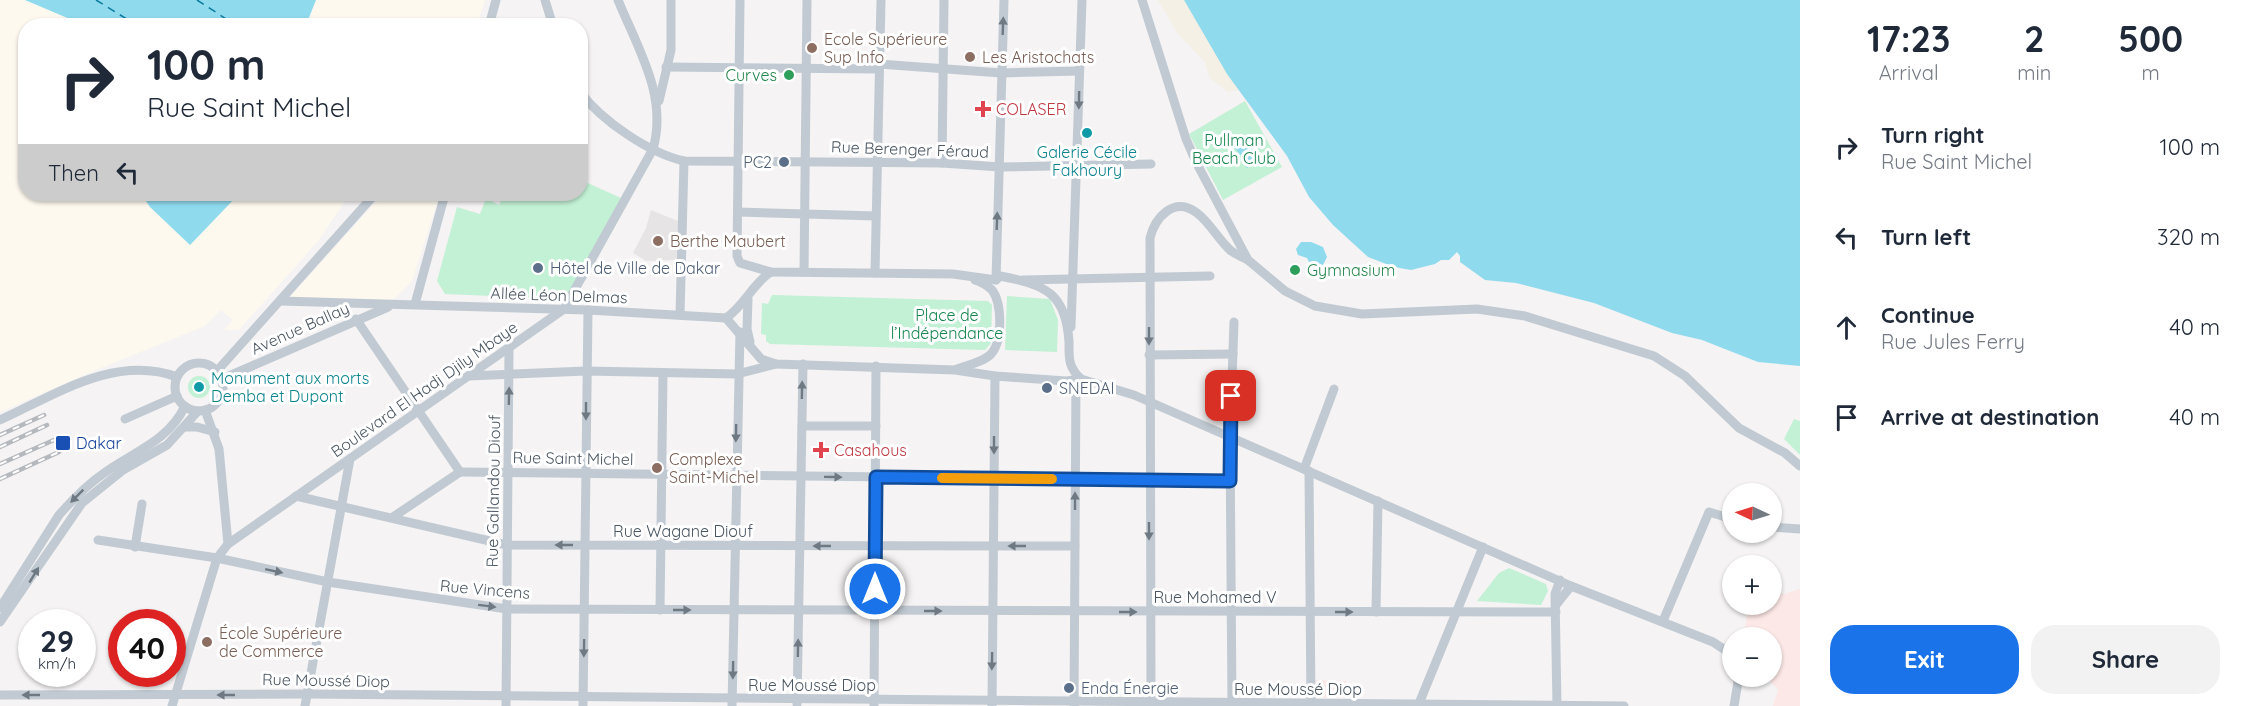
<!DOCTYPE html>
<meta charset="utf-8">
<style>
:root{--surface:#fff;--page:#f2f2f3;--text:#1f2937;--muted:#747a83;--accent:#1a73e8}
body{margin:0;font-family:Quicksand,sans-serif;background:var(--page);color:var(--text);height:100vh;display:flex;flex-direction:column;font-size:22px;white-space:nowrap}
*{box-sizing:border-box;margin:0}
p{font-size:20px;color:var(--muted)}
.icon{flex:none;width:33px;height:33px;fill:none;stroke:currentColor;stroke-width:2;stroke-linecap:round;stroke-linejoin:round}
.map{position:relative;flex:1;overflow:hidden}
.side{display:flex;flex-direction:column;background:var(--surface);width:450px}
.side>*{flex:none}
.banner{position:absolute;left:18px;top:18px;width:570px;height:183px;border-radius:24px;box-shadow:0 2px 4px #0004;background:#fff;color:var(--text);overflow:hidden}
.needle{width:39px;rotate:274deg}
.controls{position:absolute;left:1722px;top:483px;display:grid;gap:12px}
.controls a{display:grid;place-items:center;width:60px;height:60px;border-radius:50%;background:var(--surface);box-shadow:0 2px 4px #0004;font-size:30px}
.speed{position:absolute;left:18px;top:609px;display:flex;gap:12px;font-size:30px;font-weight:700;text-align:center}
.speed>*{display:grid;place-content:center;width:78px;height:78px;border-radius:50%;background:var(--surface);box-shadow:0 2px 4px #0004;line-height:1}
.speed small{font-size:15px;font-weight:400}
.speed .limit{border:9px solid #d22;background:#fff;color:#111}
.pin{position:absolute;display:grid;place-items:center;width:51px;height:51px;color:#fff;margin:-26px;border-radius:12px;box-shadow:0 3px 9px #0006}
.me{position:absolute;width:66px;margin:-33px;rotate:0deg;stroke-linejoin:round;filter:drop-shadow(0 0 4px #0008)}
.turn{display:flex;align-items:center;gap:21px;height:126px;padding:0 30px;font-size:27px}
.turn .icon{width:78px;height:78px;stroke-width:2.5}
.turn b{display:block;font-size:42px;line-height:51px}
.then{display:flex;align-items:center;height:57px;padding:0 30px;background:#0003;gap:12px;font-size:22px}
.eta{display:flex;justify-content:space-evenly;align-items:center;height:102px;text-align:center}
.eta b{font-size:36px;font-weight:700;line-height:42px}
.button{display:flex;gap:12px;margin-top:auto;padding:12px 30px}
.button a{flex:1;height:69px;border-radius:24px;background:var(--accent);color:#fff;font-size:24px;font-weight:700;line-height:69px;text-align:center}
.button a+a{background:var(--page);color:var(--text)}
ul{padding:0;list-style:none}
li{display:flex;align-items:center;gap:18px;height:90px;padding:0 30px}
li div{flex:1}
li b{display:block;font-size:22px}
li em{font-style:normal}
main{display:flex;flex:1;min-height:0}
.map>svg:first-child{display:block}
</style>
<main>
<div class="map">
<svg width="1800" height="706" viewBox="0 0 1800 706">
<rect width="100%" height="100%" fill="#f5f3f3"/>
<!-- commercial -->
<g fill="#fdf9ef">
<path d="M0,0H25L84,25L26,26V194H141L144,200H232L239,194H350L319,240L239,330H224L233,320L221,310L205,326L91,372L0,412Z"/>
<path d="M316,0H485L477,25L306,26Z"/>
<path d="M383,194H440L412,281L394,299L386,300L290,297Z"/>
</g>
<!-- education -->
<path fill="#e6e4e5" d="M651,210L678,221L677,260L646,261L633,253L646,228Z"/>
<!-- medical -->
<g fill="#fce8e6">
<path d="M1800,589V706H1773L1778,690L1767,677L1772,676V638L1744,637L1748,605L1772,604V591L1784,594Z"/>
<path d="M1316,680L1346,681L1345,698L1315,697Z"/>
</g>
<!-- green -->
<g fill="#c3f1d5">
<path d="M1245,101L1282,167L1223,200L1189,134Z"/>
<path d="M581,180L621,198L573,290L560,299L445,294L437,281L457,207L480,214L486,198L499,205L504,194H580Z"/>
<path d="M772,295L988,301L992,305L991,343L985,350L770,344L766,341V335L761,334L762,303L768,304Z"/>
<path d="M1007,296L1050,299L1058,320L1057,352L1005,350Z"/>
<circle cx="199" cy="387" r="11"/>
<path d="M1794,419L1800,421V455L1784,439Z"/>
<path d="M1509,568L1546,584L1548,591L1541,605L1477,601L1499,573Z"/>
</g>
<!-- sand -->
<path fill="#f5f0e5" d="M1158,0H1184L1239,90L1228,92L1210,78L1205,62L1178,34Z"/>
<!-- water -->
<g fill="#90daee">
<path d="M25,0H316L306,25H84Z"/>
<path d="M1184,0H1800V366L1758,362L1702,340L1672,333L1594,303L1516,283L1485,280L1460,262V256L1457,252L1449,260H1441L1435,264L1411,270L1394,267L1368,257L1333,225L1309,197L1287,156L1227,74Z"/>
<path d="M1242,135L1260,157L1247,168L1244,164L1246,161L1231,144Z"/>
<path d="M141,194H239L190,245L150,207Z"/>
<path d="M1301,242H1311L1323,247L1327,257L1323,265L1311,266L1307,258L1298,255L1296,249Z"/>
</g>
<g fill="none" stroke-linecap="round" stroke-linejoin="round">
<!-- ferry -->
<g stroke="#0c7c9b" stroke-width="1.5" stroke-dasharray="8 6" stroke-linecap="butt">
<path d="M96,0L138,26"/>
<path d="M197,0L237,26"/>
</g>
<!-- minor -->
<g stroke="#c1cad2" stroke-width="9">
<path d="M545,0L553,26"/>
<path d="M740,0L737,256L740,263L771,272L953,274L996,280L1000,276C1046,285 1066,293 1069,342C1069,358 1068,367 1081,379"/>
<path d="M1142,0L1186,139L1196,162L1248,260L1285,291L1315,306L1362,314L1477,309L1525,316L1654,356L1685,376L1739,428L1785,453L1800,466"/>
<path d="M489,26L496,0"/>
<path d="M879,64L1001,73L1079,71"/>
<path d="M666,67L879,69"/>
<path d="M580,92C602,121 649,153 684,161L942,163L1000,167L1151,164"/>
<path d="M659,101L671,50V0"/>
<path d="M942,163L944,0"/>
<path d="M738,212L876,216"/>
<path d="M804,272L807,0"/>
<path d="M875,273L881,0"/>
<path d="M996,280L1004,0"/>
<path d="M1023,280L1210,276"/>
<path d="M748,299L747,329L750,342"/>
<path d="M281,301L588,310L726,318"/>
<path d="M415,304L445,194"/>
<path d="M680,315L684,161"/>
<path d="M726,318L761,359L776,364L955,370L995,376L1066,381L1081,379L1134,395L1571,586L1713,642L1725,650L1732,659"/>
<path d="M726,318C745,305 752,284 771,272"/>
<path d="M356,319L460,472"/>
<path d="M1071,327L1082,0"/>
<path d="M1149,355L1233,354"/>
<circle cx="199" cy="387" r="24"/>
<path d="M957,369C967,365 984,362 991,354C1003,341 1002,303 992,290C987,285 981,282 975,280"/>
<path d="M217,371L375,194"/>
<path d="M468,376L586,371L737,374L776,364"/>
<path d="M222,379L388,307"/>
<path d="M205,410L219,449L228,544"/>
<path d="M125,419L177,396"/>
<path d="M0,420C55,395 115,354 177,377"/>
<path d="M802,426H876"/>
<path d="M185,427H197L215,432"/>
<path d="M1304,469L1334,389"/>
<path d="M1309,471L1311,706"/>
<path d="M460,472L1230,481"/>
<path d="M296,496L507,545L1075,546"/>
<path d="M393,517L460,472"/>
<path d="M1772,527L1800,529"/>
<path d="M98,540L217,558L328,582L507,609L1556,612"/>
<path d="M135,547L142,504"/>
<path d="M1556,605L1571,586"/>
<path d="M0,608L59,515C73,499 89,483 107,471C136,451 169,440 185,406"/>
<path d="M660,610L663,373"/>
<path d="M1376,612L1378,501"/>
<path d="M1663,621L1709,512L1732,519"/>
<path d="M0,622L82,503L123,470L167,445L198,411"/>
<path d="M0,695L308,694L1624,706"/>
<path d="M797,704L803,364"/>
<path d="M172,706L217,558L228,544L564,309L653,149C668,96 638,49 618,0"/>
<path d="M305,706L350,459"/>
<path d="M506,706L509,348"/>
<path d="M583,706L588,310"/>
<path d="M732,706L740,332"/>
<path d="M874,706L876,366"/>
<path d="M992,706L995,376"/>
<path d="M1074,706L1076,380"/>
<path d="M1151,706L1150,238C1155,218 1174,195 1197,213C1209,222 1217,237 1228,248C1233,254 1241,256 1248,260"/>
<path d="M1232,706L1230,437L1234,322"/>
<path d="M1418,706L1483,547"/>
<path d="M1557,706L1555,594L1560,580"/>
<path d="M1734,706L1739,676"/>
</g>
<!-- rail casing -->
<g stroke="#b5b8bd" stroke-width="4.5">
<g id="rail">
<path d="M0,435L44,415"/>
<path d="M0,447L47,425"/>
<path d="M0,464L54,440"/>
<path d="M0,479L59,452"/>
</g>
</g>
<!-- rail -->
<use href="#rail" stroke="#fff" stroke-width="2" stroke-dasharray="7" stroke-linecap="butt"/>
</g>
<!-- one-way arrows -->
<defs><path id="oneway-solid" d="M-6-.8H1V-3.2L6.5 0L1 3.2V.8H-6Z" transform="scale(1.5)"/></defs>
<g fill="#6e7983">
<use href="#oneway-solid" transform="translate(1003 26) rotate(-88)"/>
<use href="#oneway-solid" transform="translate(1079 100) rotate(91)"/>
<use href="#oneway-solid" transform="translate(997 221) rotate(-88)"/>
<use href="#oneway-solid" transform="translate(1149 336) rotate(90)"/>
<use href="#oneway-solid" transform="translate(802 390) rotate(-89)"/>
<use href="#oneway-solid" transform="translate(509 396) rotate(-89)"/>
<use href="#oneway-solid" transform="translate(586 411) rotate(90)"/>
<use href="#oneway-solid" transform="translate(736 433) rotate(91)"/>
<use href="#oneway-solid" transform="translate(994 445) rotate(90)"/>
<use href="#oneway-solid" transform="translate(833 477) rotate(1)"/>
<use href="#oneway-solid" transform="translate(77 496) rotate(135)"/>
<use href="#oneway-solid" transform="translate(1075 501) rotate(-90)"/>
<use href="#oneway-solid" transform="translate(1149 531) rotate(90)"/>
<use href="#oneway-solid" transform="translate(564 545) rotate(-180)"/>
<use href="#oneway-solid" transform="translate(822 546) rotate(-180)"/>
<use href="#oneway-solid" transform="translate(1017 546) rotate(-180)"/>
<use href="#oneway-solid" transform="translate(274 571) rotate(12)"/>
<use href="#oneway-solid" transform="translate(34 575) rotate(-59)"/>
<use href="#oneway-solid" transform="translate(487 606) rotate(7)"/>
<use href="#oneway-solid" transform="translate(682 610)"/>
<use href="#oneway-solid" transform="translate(933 611)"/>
<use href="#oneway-solid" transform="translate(1128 612)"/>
<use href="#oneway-solid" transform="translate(1344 612)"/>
<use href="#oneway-solid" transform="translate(584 648) rotate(91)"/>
<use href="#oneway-solid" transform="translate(798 648) rotate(-89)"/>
<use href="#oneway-solid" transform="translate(992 661) rotate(91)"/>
<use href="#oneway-solid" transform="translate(733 670) rotate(91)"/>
<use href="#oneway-solid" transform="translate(31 695) rotate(-180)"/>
<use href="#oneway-solid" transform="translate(226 695) rotate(180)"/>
</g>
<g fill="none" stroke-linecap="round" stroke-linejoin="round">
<!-- route casing -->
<g stroke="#114b97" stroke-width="15">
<path id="route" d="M875,589L876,477L1230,481L1231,396"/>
</g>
<!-- route -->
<use href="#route" stroke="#1a73e8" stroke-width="10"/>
<!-- slow -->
<path stroke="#f59e0b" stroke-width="10" d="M942,478L1052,479"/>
</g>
<!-- markers -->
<g fill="#8d6e63" stroke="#fff" stroke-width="2">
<circle cx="812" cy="48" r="6"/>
<circle cx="970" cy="57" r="6"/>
<circle cx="658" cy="241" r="6"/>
<circle cx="657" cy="468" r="6"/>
<circle cx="207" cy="642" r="6"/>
</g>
<g fill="#2e9e5b" stroke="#fff" stroke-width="2">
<circle cx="789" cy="75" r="6"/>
<circle cx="1295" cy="270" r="6"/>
</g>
<g fill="#e0444e" stroke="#fff" stroke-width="2">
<path d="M980 100h6v6h6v6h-6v6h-6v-6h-6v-6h6z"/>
<path d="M818 441h6v6h6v6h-6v6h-6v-6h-6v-6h6z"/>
</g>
<g fill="#0f9aa8" stroke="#fff" stroke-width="2">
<circle cx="1087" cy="133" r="6"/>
<circle cx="199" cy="387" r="6"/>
</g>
<g fill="#5c6f8a" stroke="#fff" stroke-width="2">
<circle cx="784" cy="162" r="6"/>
<circle cx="538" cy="268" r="6"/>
<circle cx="1047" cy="388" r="6"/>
<circle cx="1069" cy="688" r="6"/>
</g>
<rect fill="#1a4fb4" stroke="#fff" stroke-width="2" x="55" y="435" width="16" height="16" rx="3"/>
<g text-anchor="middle" stroke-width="6" stroke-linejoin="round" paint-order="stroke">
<!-- education labels -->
<g font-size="16" fill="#785e54" stroke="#fff" text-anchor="start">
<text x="824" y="45">Ecole Supérieure<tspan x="824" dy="18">Sup Info</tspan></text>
<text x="982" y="63">Les Aristochats</text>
<text x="670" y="247">Berthe Maubert</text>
<text x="669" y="465">Complexe<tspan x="669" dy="18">Saint-Michel</tspan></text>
<text x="219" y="639">École Supérieure<tspan x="219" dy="18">de Commerce</tspan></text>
</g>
<!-- leisure labels -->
<g font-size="16" fill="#27864d" stroke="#fff" text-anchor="end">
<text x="777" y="81">Curves</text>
<text x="1307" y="276" text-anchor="start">Gymnasium</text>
</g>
<!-- health labels -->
<g font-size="16" fill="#be3a42" stroke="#fff" text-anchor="start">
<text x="996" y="115">COLASER</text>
<text x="834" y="456">Casahous</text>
</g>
<!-- park labels -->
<g font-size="16" fill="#17864f" stroke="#fff">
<text x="1234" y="146">Pullman<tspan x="1234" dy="18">Beach Club</tspan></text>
<text x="947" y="321">Place de<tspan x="947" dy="18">l’Indépendance</tspan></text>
</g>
<!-- street labels -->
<g font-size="16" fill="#4a5661" stroke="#fff">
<text transform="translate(910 149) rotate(2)" y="6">Rue Berenger Féraud</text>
<text transform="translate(559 295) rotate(2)" y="6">Allée Léon Delmas</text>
<text transform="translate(300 328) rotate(-24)" y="6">Avenue Ballay</text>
<text transform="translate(424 389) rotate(-35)" y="6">Boulevard El Hadj Djily Mbaye</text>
<text transform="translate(573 458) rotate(1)" y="6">Rue Saint Michel</text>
<text transform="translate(493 491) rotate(-89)" y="6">Rue Gallandou Diouf</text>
<text x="683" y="537">Rue Wagane Diouf</text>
<text transform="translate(485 589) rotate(5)" y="6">Rue Vincens</text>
<text x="1215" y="603">Rue Mohamed V</text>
<text transform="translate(326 680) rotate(1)" y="6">Rue Moussé Diop</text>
<text x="812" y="691">Rue Moussé Diop</text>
<text x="1298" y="695">Rue Moussé Diop</text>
</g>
<!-- culture labels -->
<g font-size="16" fill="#0d838f" stroke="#fff">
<text x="1087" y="158">Galerie Cécile<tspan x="1087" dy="18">Fakhoury</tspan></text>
<text x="211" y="384" text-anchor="start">Monument aux morts<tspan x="211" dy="18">Demba et Dupont</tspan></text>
</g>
<!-- service labels -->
<g font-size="16" fill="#4e5e75" stroke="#fff" text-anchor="start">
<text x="772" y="168" text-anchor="end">PC2</text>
<text x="550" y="274">Hôtel de Ville de Dakar</text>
<text x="1059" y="394">SNEDAI</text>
<text x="1081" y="694">Enda Énergie</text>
</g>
<!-- transit labels -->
<g font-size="16" fill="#164399" stroke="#fff" text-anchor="start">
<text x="76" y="449">Dakar</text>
</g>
</g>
</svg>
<div class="controls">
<a><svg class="needle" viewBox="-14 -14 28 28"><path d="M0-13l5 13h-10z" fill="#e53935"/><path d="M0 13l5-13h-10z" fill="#747a83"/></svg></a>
<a>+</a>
<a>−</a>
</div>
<div class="speed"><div>29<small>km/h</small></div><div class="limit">40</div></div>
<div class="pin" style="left:1231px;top:396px;background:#d93025"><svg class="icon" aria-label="arrive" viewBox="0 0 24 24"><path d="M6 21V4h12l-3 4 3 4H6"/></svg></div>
<svg class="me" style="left:875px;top:589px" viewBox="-20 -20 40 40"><circle r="17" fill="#1a73e8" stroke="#fff" stroke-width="3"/><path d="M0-11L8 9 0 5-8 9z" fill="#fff"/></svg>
<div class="banner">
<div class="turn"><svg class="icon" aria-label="right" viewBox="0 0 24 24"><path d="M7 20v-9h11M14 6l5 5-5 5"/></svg><div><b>100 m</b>Rue Saint Michel</div></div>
<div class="then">Then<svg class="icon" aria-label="left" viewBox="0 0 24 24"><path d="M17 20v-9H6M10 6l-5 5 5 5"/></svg></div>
</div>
</div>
<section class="side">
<div class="eta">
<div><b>17:23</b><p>Arrival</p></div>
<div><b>2</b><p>min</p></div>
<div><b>500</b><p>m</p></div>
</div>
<ul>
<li><svg class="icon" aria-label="right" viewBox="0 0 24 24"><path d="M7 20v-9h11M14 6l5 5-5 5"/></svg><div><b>Turn right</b><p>Rue Saint Michel</p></div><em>100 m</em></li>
<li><svg class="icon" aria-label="left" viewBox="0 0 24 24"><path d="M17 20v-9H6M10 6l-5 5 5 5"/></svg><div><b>Turn left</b></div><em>320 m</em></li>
<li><svg class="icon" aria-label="ahead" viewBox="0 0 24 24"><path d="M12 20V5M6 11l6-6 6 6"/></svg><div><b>Continue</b><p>Rue Jules Ferry</p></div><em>40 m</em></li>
<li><svg class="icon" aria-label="arrive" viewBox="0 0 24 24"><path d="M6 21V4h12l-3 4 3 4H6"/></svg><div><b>Arrive at destination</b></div><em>40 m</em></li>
</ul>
<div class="button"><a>Exit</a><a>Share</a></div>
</section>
</main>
